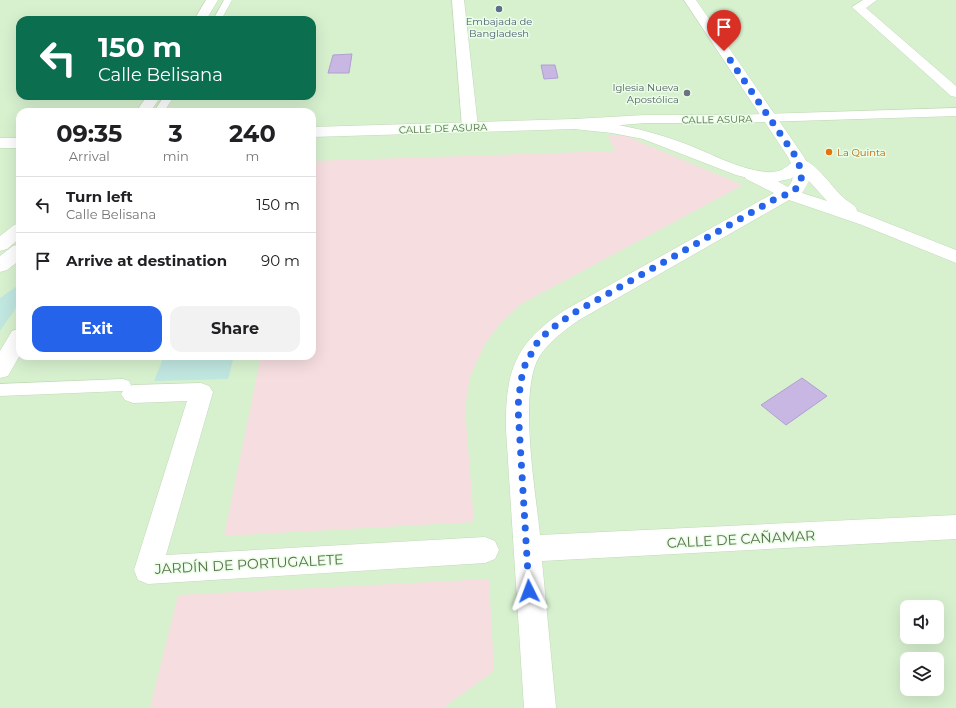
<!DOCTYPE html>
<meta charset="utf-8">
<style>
:root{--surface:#fff;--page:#f2f2f2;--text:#202124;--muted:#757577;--line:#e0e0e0;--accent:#2563eb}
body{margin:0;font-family:Montserrat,sans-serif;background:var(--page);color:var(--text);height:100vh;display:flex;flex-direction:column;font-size:15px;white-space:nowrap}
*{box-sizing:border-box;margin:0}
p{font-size:13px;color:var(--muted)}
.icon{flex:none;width:22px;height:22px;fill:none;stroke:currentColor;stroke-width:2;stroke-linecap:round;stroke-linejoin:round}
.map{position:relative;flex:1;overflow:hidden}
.panel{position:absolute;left:16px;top:108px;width:300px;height:252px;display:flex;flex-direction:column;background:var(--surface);border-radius:12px;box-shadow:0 4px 16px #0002}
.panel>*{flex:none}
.banner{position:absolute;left:16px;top:16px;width:300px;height:84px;border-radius:12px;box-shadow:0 4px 16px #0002;background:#0b6e4f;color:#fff;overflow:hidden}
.buttons{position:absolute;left:900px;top:600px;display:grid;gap:8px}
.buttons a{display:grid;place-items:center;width:44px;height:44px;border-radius:8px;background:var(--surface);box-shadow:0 4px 16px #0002;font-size:20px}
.pin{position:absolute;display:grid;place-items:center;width:34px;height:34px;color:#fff;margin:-41px -17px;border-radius:50% 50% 50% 0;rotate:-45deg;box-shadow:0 0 4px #0007}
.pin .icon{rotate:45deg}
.me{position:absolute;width:44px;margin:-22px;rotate:357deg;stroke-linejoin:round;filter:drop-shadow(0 0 3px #0008)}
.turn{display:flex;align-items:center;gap:14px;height:84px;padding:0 16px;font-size:18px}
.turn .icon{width:52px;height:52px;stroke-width:2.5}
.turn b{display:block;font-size:28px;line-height:34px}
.eta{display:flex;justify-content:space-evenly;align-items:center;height:68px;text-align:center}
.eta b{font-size:24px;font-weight:700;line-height:28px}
.primary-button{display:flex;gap:8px;margin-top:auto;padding:8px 16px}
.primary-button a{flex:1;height:46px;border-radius:12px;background:var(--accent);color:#fff;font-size:16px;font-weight:700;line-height:46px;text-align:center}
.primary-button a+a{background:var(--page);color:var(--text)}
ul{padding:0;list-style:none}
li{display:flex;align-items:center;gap:12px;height:56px;padding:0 16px;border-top:1px solid var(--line)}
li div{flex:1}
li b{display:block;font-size:15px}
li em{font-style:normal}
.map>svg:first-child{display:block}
</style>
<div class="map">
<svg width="956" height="708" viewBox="0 0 956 708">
<rect width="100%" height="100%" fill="#e4fae0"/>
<!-- residential -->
<path fill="#d7f1cf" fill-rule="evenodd" d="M0,0H956V708H0ZM20,20H312V96H20ZM20,112H312V356H20ZM907,607H937V637H907ZM907,659H937V689H907Z"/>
<!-- education -->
<g fill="#f6dde0">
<path d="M623,135L743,185L521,304L501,323L486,342L477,361L470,377L465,408L474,522L224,536L261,356H312V161L615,151L608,136Z"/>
<path d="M489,579L494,671L443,708H150L178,595Z"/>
</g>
<!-- green -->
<g fill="#c0e6e0">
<path d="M20,284V302L0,331V298Z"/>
<path d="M164,356H234L228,379L154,381Z"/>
</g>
<!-- water -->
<g fill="#c7b7e2" stroke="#b29ed3">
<path d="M352,54L349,73H328L333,55Z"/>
<path d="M541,65H555L558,78L544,79Z"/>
<path d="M802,378L827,396L786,425L761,405Z"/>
</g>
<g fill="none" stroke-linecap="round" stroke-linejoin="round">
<!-- service casing -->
<g stroke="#c2d8b8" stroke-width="1">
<g id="service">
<path d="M224,0H232L221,20H213Z"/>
<path d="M164,96H174L164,112H154Z"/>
<path d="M123,379L129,381L131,385L129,389L123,391L0,396V384Z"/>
</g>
</g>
<!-- pedestrian casing -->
<g stroke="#c2d8b8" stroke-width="1">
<g id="pedestrian">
<path d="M20,328V355L8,376L0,378V351L12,331Z"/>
<path d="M201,383L209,386L213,392L166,555L485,537L495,541L499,550L495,559L485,563L148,584L138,580L134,570L187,401L133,403L125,400L121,394L125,388L133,385Z"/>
</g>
</g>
<!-- minor casing -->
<g stroke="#c2d8b8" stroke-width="1">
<g id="minor">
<path d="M452,0H464L478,127L475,130H465L462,127Z"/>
<path d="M863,0H877L866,8L956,86V97L951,96L854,9L852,7Z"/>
<path d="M956,108V116L734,123H645L574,129L569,127L566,124L569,121L574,119L645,115H734Z"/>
<rect x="0" y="138" width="20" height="10"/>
<path d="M799,158C818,163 831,187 845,199C850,203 857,206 857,211L956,250V263L862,225L789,200L579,320C565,330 549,341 539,357C518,393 536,493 540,535L956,515V539L542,561L556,708H524L506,430C505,371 515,343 565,310L774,193L746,179L744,175L746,171C760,168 776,181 788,187C795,180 793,172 791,163L793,160ZM809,181L827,201L802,193Z"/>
</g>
</g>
<!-- tertiary casing -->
<g stroke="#c2d8b8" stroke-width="1">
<g id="tertiary">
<path d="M206,0H218L206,20H194Z"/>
<path d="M684,0H696L804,157L807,163L798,174L790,179L774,182H764L736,175L643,139L612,133L574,129L312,137V127L574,119C610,122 644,129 678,141C707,151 736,169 766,172C776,173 784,170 791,163L788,157Z"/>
<path d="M147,96H161L150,112H136Z"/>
<path d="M20,223V238L7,249L0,251V236L14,225Z"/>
<path d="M20,244V260L7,270L0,272V256L13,246Z"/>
</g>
</g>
<!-- service -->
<use href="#service" fill="#fff" fill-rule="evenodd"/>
<!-- pedestrian -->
<use href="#pedestrian" fill="#fff" fill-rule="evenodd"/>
<!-- minor -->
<use href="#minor" fill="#fff" fill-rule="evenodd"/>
<!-- tertiary -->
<use href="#tertiary" fill="#fff" fill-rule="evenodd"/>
</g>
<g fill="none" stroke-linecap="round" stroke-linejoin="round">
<!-- route -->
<path stroke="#2563eb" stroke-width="7" stroke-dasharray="0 12.6" d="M529,591L518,408L519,395L523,369L538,341L551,329L572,314L777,198C801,190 807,182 796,157L724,51"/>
</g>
<!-- markers -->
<circle fill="#5c6f8a" stroke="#e9fee6" stroke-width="1.5" cx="499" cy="9" r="4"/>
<circle fill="#6b7280" stroke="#e9fee6" stroke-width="1.5" cx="687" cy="93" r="4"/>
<circle fill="#e8710a" stroke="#e9fee6" stroke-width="1.5" cx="829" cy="152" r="4"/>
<g text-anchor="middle" stroke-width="3" stroke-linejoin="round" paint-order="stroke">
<!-- far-service labels -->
<g font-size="10" fill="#4e5e75" stroke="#e9fee6">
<text x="499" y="25">Embajada de<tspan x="499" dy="12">Bangladesh</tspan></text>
</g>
<!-- far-worship labels -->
<g font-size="10" fill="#5b616d" stroke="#e9fee6" text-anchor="end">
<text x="679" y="91">Iglesia Nueva<tspan x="679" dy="12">Apostólica</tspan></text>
</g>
<!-- far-street labels -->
<g font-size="10" fill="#596f49" stroke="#e9fee6">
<text transform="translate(717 119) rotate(-1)" y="4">CALLE ASURA</text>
<text transform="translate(443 128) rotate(-2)" y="4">CALLE DE ASURA</text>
</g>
<!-- far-food labels -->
<g font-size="10" fill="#c56008" stroke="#e9fee6" text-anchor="start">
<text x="837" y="156">La Quinta</text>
</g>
<!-- near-street labels -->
<g font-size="14" fill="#596f49" stroke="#e9fee6">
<text transform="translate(741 539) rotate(-3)" y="5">CALLE DE CAÑAMAR</text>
<text transform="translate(249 564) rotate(-3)" y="5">JARDÍN DE PORTUGALETE</text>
</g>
</g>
</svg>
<div class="buttons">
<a><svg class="icon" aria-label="sound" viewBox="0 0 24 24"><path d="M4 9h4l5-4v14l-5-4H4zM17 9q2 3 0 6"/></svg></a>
<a><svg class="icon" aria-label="layers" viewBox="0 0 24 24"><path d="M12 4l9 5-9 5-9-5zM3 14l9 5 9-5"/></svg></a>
</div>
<div class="pin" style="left:724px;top:51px;background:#d93025"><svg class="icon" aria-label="arrive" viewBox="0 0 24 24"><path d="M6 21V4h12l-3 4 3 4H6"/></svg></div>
<svg class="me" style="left:529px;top:591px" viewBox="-20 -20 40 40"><path d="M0-17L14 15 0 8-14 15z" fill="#2563eb" stroke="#fff" stroke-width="4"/></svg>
<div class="banner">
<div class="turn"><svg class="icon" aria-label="left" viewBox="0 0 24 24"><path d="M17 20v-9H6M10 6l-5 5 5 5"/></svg><div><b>150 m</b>Calle Belisana</div></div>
</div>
<section class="panel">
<div class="eta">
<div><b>09:35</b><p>Arrival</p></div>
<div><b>3</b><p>min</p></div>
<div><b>240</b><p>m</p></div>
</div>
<ul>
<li><svg class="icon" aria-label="left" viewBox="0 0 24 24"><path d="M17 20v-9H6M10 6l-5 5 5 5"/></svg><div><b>Turn left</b><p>Calle Belisana</p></div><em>150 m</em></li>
<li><svg class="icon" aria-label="arrive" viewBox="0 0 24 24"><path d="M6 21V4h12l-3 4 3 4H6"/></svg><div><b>Arrive at destination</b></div><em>90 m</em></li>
</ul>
<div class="primary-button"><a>Exit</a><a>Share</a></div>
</section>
</div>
